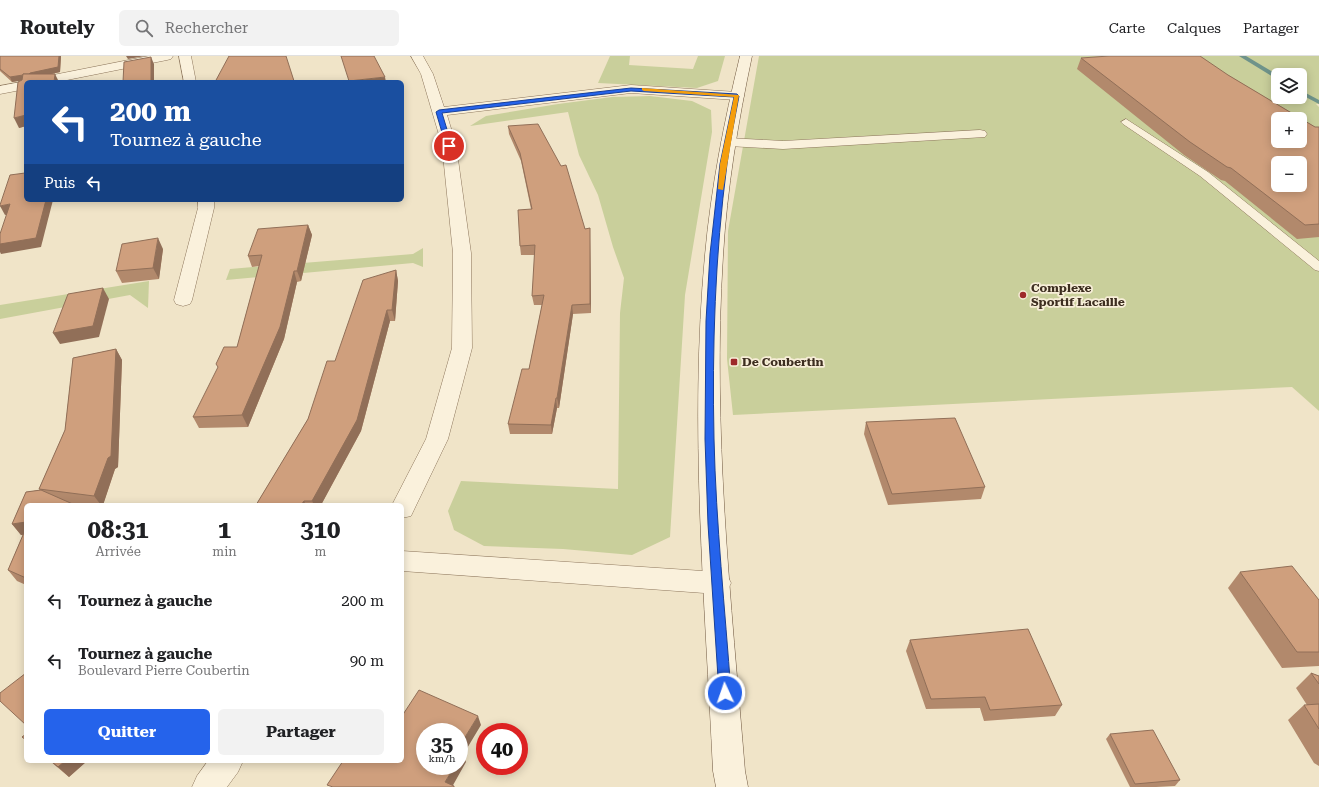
<!DOCTYPE html>
<html lang="fr">
<meta charset="utf-8">
<style>
:root{--surface:#fff;--page:#f2f2f2;--text:#202124;--muted:#757577;--line:#e0e0e0;--accent:#2563eb}
body{margin:0;font-family:"Roboto Serif",serif;background:var(--page);color:var(--text);height:100vh;display:flex;flex-direction:column;font-size:15px;white-space:nowrap}
*{box-sizing:border-box;margin:0}
p{font-size:13px;color:var(--muted)}
.icon{flex:none;width:22px;height:22px;fill:none;stroke:currentColor;stroke-width:2;stroke-linecap:round;stroke-linejoin:round}
.map{position:relative;flex:1;overflow:hidden}
.drawer{position:absolute;left:24px;top:447px;width:380px;height:260px;display:flex;flex-direction:column;background:var(--surface);border-radius:6px;box-shadow:0 2px 10px #0003}
.drawer>*{flex:none}
.banner{position:absolute;left:24px;top:24px;width:380px;height:122px;border-radius:6px;box-shadow:0 2px 10px #0003;background:#1a4fa0;color:#fff;overflow:hidden}
.controls{position:absolute;left:1271px;top:12px;display:grid;gap:8px}
.controls a{display:grid;place-items:center;width:36px;height:36px;border-radius:6px;background:var(--surface);box-shadow:0 2px 10px #0003;font-size:20px}
.speed{position:absolute;left:416px;top:667px;display:flex;gap:8px;font-size:20px;font-weight:700;text-align:center}
.speed>*{display:grid;place-content:center;width:52px;height:52px;border-radius:50%;background:var(--surface);box-shadow:0 2px 10px #0003;line-height:1}
.speed small{font-size:10px;font-weight:400}
.speed .limit{border:6px solid #d22;background:#fff;color:#111}
.pin{position:absolute;display:grid;place-items:center;width:34px;height:34px;color:#fff;margin:-17px;border:2px solid #fff;border-radius:50%;box-shadow:0 1px 4px #0007}
.me{position:absolute;width:44px;margin:-22px;rotate:357deg;stroke-linejoin:round;filter:drop-shadow(0 0 3px #0008)}
.turn{display:flex;align-items:center;gap:14px;height:84px;padding:0 20px;font-size:18px}
.turn .icon{width:52px;height:52px;stroke-width:2.5}
.turn b{display:block;font-size:28px;line-height:34px}
.then{display:flex;align-items:center;height:38px;padding:0 20px;background:#0003;gap:8px;font-size:15px}
.eta{display:flex;justify-content:space-evenly;align-items:center;height:68px;text-align:center}
.eta b{font-size:24px;font-weight:700;line-height:28px}
.action{display:flex;gap:8px;margin-top:auto;padding:8px 20px}
.action a{flex:1;height:46px;border-radius:6px;background:var(--accent);color:#fff;font-size:16px;font-weight:700;line-height:46px;text-align:center}
.action a+a{background:var(--page);color:var(--text)}
ul{padding:0;list-style:none}
li{display:flex;align-items:center;gap:12px;height:60px;padding:0 20px}
li div{flex:1}
li b{display:block;font-size:15px}
li em{font-style:normal}
header{display:flex;align-items:center;gap:24px;box-sizing:border-box;height:56px;padding:0 20px;background:var(--surface);border-bottom:1px solid var(--line)}
header strong{font-size:19px}
nav{display:flex;gap:22px;margin-inline-start:auto;font-size:14px}
.search{width:280px;height:36px;background:var(--page);display:flex;align-items:center;gap:10px;box-sizing:border-box;padding:0 14px;border-radius:6px;color:var(--muted);font-size:15px}
.map>svg:first-child{display:block}
</style>
<header>
<strong>Routely</strong>
<div class="search"><svg class="icon" aria-label="search" viewBox="0 0 24 24"><circle cx="10" cy="10" r="6"/><path d="M15 15l6 6"/></svg>Rechercher</div>
<nav><a>Carte</a><a>Calques</a><a>Partager</a></nav>
</header>
<div class="map">
<svg width="1319" height="731" viewBox="0 0 1319 731">
<rect width="100%" height="100%" fill="#f0e4c8"/>
<!-- green -->
<g fill="#c9cf9b" fill-rule="evenodd">
<path d="M610,0H630L629,9L693,13L698,0H725L718,25L697,32L598,27Z"/>
<path d="M759,0H1319V48H1316L1319,51V355L1292,331L733,359L727,303L728,175ZM1278,19H1300V41H1278ZM1278,63H1300V85H1278ZM1278,107H1300V129H1278Z"/>
<path d="M650,40L692,45L711,54L712,76L685,239L670,481L632,499L563,493L484,490L454,474L448,455L461,425L618,433L620,257L624,222L613,191L598,139L579,99L568,56L470,70L486,60L558,48L612,41Z"/>
<path d="M423,192V211L413,207L226,224L230,213L413,198Z"/>
<path d="M149,225L148,252L130,239L0,263V249Z"/>
</g>
<g fill="none" stroke-linecap="round" stroke-linejoin="round">
<!-- stream -->
<g fill="#6f938a" fill-rule="evenodd">
<path d="M1239,0H1246L1278,19V24Z"/>
<path d="M1300,34L1319,44V48L1300,38Z"/>
</g>
<!-- lane casing -->
<g stroke="#8d765c" stroke-width="1">
<path id="lane" d="M1126,63L1208,116L1319,205V215L1315,214L1200,120L1123,68L1121,66Z"/>
</g>
<!-- street casing -->
<g stroke="#8d765c" stroke-width="1">
<g id="street">
<path d="M149,0H173L171,3L167,4L57,26H32L33,23L38,22Z"/>
<path d="M179,0H191L196,26H184Z"/>
<path d="M411,0H423L433,18L444,51L631,29L737,36L742,37L744,40L742,43L737,44L631,37L447,59L456,89L471,197L472,292L448,383L411,460L402,462V449H392L426,383L452,292L453,197L442,89L421,18Z"/>
<path d="M26,25L30,26H26V33L0,38V30Z"/>
<path d="M980,74L985,75L987,78L985,81L783,93L728,90L723,89L721,86L723,83L728,82L783,85Z"/>
<path d="M198,144H214V152L192,244L190,248L183,250L176,248L174,244L198,152Z"/>
<path d="M402,495L718,516L727,519L731,527L727,535L718,538L402,515Z"/>
<path d="M208,705H243L238,716L227,731H192L197,720Z"/>
</g>
</g>
<!-- secondary casing -->
<g stroke="#6f573f" stroke-width="1">
<path id="secondary" d="M740,0H752C738,66 727,132 723,200C712,372 731,544 745,715L748,731H716L713,715C705,543 689,371 705,199C711,132 724,66 740,0Z"/>
</g>
<!-- lane -->
<use href="#lane" fill="#faf1dc" fill-rule="evenodd"/>
<!-- street -->
<use href="#street" fill="#faf1dc" fill-rule="evenodd"/>
<!-- secondary -->
<use href="#secondary" fill="#faf1dc" fill-rule="evenodd"/>
</g>
<!-- wall -->
<g fill="#b2896c">
<path d="M0,0H61L60,16L52,18L26,26V70L19,72L22,24L12,26L0,15Z"/>
<path d="M1081,2L1228,19L1315,71H1319V181L1297,183L1225,125L1221,124L1184,99L1077,13Z"/>
<path d="M508,70L585,173L590,172L591,257L573,258L559,352H557L552,378H510L508,368L529,313L542,249H534L532,240L535,199H521L520,190L531,153L521,105L509,78Z"/>
<path d="M308,169L312,179L301,225L297,226L284,283L248,371L199,372L193,361L237,291L259,210L252,211L248,200Z"/>
<path d="M163,193L159,223L122,227L116,215Z"/>
<path d="M396,214L398,225L395,265H390L361,375L321,449H256L308,363L335,305Z"/>
<path d="M116,293L122,304L118,411L115,413L103,449H88L71,447L75,449H26V529L17,525L8,514L23,479H21L12,468L26,436L40,434L39,433L65,374L73,302Z"/>
<path d="M866,366L985,431L981,443L888,449L864,378Z"/>
<path d="M1240,516L1319,544V610L1282,612L1228,532Z"/>
<path d="M910,584L1062,649L1055,660L984,665L980,652L926,653L906,595Z"/>
<path d="M1311,617L1319,620V710L1314,707L1288,664L1304,649H1307L1296,632Z"/>
<path d="M1110,678L1180,724L1175,730L1156,731H1130L1106,683Z"/>
<path d="M50,705H87L69,721Z"/>
</g>
<!-- shaded-wall -->
<g fill="#916f58">
<path d="M59,0H61L60,16L33,22L28,20L30,17Z"/>
<path d="M126,0H145L128,3Z"/>
<path d="M151,1L154,8V26H151Z"/>
<path d="M55,18L59,26H54Z"/>
<path d="M23,19L26,24L12,26L10,21Z"/>
<path d="M385,21L386,26H349V25Z"/>
<path d="M26,59V70L19,72L14,62Z"/>
<path d="M46,144H53L41,191L1,198L0,196V188Z"/>
<path d="M10,148L16,157L5,159L0,150Z"/>
<path d="M308,169L312,179L301,225L297,215Z"/>
<path d="M590,172V182L591,257L590,248Z"/>
<path d="M158,182L163,193L159,223L153,212Z"/>
<path d="M396,214L398,225L395,265L392,254Z"/>
<path d="M294,215L297,226L284,283L248,371L242,359Z"/>
<path d="M103,232L109,243L99,281L60,288L53,277Z"/>
<path d="M572,249L573,258L559,352L557,342Z"/>
<path d="M387,254L390,265L361,375L321,449H314L312,445Z"/>
<path d="M116,293L122,304L118,411L115,413L103,449H101L94,440Z"/>
<path d="M556,342L557,352L552,378L551,369Z"/>
<path d="M304,445L306,449H301Z"/>
<path d="M26,466V478L21,479L12,468Z"/>
<path d="M478,660L481,669L463,699L466,706L452,731L445,726L455,710H459V691Z"/>
<path d="M65,705H87L69,721L58,711Z"/>
</g>
<!-- building -->
<g fill="#cf9f7d" stroke="#916f58" fill-rule="evenodd">
<path d="M0,0H59L58,11L30,17L29,18H23V19L10,21L0,13Z"/>
<path d="M229,0H286L294,25L278,26H215Z"/>
<path d="M341,0H374L385,21L349,25Z"/>
<path d="M1109,0H1200L1228,19L1315,71H1319V168L1305,169L1231,112L1227,111L1190,86L1081,2ZM1278,63H1300V85H1278ZM1278,107H1300V129H1278Z"/>
<path d="M151,1V26H123L124,6Z"/>
<path d="M23,18H55L54,26H26V59L14,62L18,26L22,24Z"/>
<path d="M538,68L561,110L566,109L585,173L590,172V248L572,249L557,342H556L551,369L508,368L522,313H529L544,239L532,240L535,189L520,190L518,154L532,153L520,97L508,70Z"/>
<path d="M26,114V144H46L36,182L0,188V178L10,148L0,150V149L10,119L25,117Z"/>
<path d="M308,169L297,215H294L280,271L242,359L193,361L218,311L216,308L224,291H237L262,199L248,200L258,173Z"/>
<path d="M158,182L153,212L116,215L122,188Z"/>
<path d="M396,214L392,254H387L357,364L312,445H304L301,449H256L308,363L327,305H335L363,224Z"/>
<path d="M103,232L93,270L53,277L68,238Z"/>
<path d="M116,293L111,400L108,402L94,440L39,433L65,374L73,302Z"/>
<path d="M955,362L985,431L892,438L866,366Z"/>
<path d="M41,434L75,449H26V466L12,468L26,436Z"/>
<path d="M26,472V522L8,514Z"/>
<path d="M1292,510L1319,544V596H1297L1240,516Z"/>
<path d="M1028,573L1062,649L990,654L985,641L931,643L910,584Z"/>
<path d="M26,617V669L0,645V637Z"/>
<path d="M1311,617L1319,620V628Z"/>
<path d="M419,634L478,660L459,691V676H425V710H455L445,726L454,730V731H333L327,729L343,705H402V660Z"/>
<path d="M1319,648V673L1304,649Z"/>
<path d="M1153,674L1180,724L1135,728L1110,678Z"/>
<path d="M26,678V684L22,681Z"/>
<path d="M459,695L463,697L459,703Z"/>
<path d="M51,705H65L58,711Z"/>
</g>
<!-- route -->
<path fill="#2563eb" stroke="#184099" d="M631,32L737,38L739,40C735,62 730,85 727,108C715,199 712,292 714,383C716,468 725,553 731,637L729,641L725,643L720,641L719,637L708,468L705,383L706,265L710,198L720,108L734,41L631,35L442,57L452,90L449,91L446,90L436,56L439,54Z"/>
<!-- slow -->
<path fill="#f59e0b" d="M642,32L739,39L723,134L718,133L720,108L734,41L644,35L642,34Z"/>
<!-- markers -->
<g fill="#9e2a2b" stroke="#f7eed8" stroke-width="1.5">
<circle cx="1023" cy="239" r="4"/>
<rect x="730" y="302" width="8" height="8" rx="2"/>
</g>
<g text-anchor="middle" stroke-width="3.5" stroke-linejoin="round" paint-order="stroke">
<!-- poi labels -->
<g font-size="12" font-weight="bold" fill="#3d2e20" stroke="#f7eed8" text-anchor="start">
<text x="1031" y="236">Complexe<tspan x="1031" dy="14">Sportif Lacaille</tspan></text>
<text x="742" y="310">De Coubertin</text>
</g>
</g>
</svg>
<div class="controls">
<a><svg class="icon" aria-label="layers" viewBox="0 0 24 24"><path d="M12 4l9 5-9 5-9-5zM3 14l9 5 9-5"/></svg></a>
<a>+</a>
<a>−</a>
</div>
<div class="speed"><div>35<small>km/h</small></div><div class="limit">40</div></div>
<div class="pin" style="left:449px;top:90px;background:#d93025"><svg class="icon" aria-label="arrive" viewBox="0 0 24 24"><path d="M6 21V4h12l-3 4 3 4H6"/></svg></div>
<svg class="me" style="left:725px;top:637px" viewBox="-20 -20 40 40"><circle r="17" fill="#2563eb" stroke="#fff" stroke-width="3"/><path d="M0-11L8 9 0 5-8 9z" fill="#fff"/></svg>
<div class="banner">
<div class="turn"><svg class="icon" aria-label="left" viewBox="0 0 24 24"><path d="M17 20v-9H6M10 6l-5 5 5 5"/></svg><div><b>200 m</b>Tournez à gauche</div></div>
<div class="then">Puis<svg class="icon" aria-label="left" viewBox="0 0 24 24"><path d="M17 20v-9H6M10 6l-5 5 5 5"/></svg></div>
</div>
<section class="drawer">
<div class="eta">
<div><b>08:31</b><p>Arrivée</p></div>
<div><b>1</b><p>min</p></div>
<div><b>310</b><p>m</p></div>
</div>
<ul>
<li><svg class="icon" aria-label="left" viewBox="0 0 24 24"><path d="M17 20v-9H6M10 6l-5 5 5 5"/></svg><div><b>Tournez à gauche</b></div><em>200 m</em></li>
<li><svg class="icon" aria-label="left" viewBox="0 0 24 24"><path d="M17 20v-9H6M10 6l-5 5 5 5"/></svg><div><b>Tournez à gauche</b><p>Boulevard Pierre Coubertin</p></div><em>90 m</em></li>
</ul>
<div class="action"><a>Quitter</a><a>Partager</a></div>
</section>
</div>
